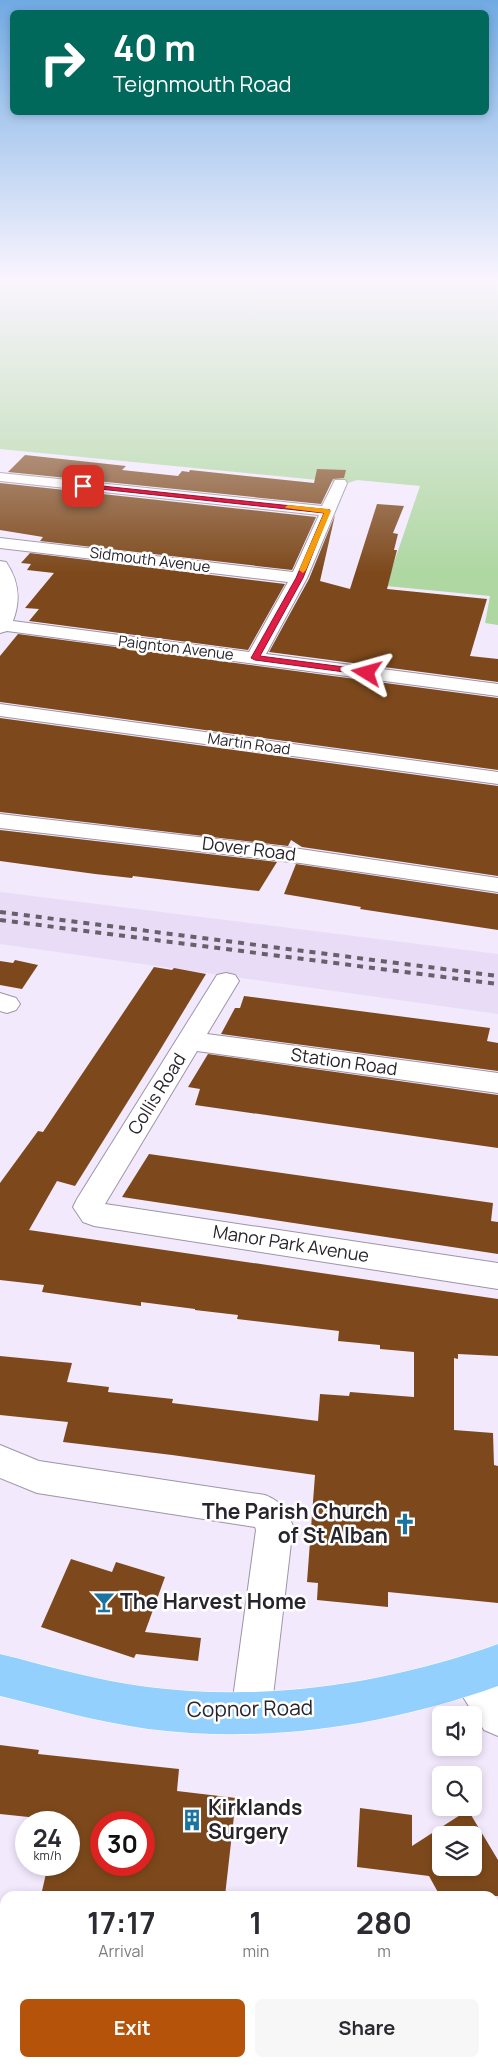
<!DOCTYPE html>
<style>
:root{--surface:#fff;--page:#f7f7f7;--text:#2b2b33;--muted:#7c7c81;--accent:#b45309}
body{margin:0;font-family:Manrope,sans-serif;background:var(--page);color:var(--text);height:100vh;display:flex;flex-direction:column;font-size:19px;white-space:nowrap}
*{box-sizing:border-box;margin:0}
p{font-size:16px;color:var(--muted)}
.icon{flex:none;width:28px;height:28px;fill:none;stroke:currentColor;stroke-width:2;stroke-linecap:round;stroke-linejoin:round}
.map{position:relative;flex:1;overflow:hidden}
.side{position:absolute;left:0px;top:1891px;width:499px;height:176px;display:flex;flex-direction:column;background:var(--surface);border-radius:15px 15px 0 0;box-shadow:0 2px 8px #0003}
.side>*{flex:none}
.banner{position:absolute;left:10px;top:10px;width:479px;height:105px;border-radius:8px;box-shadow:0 2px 8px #0003;background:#00695c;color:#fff;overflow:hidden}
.buttons{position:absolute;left:432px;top:1706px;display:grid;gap:10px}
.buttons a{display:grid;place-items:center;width:50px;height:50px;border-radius:8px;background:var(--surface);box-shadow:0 2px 8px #0003;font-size:25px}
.speed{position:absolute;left:15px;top:1811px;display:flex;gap:10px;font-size:25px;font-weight:700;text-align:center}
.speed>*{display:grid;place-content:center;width:65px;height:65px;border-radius:50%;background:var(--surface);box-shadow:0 2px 8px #0003;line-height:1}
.speed small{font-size:12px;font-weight:400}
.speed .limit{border:8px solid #d22;background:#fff;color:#111}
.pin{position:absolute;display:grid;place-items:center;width:42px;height:42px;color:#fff;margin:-21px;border-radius:10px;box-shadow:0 2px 8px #0006}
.me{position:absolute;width:55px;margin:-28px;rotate:278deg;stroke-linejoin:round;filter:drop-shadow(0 0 4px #0008)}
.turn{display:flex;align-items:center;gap:18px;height:105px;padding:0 20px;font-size:22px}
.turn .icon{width:65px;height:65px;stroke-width:2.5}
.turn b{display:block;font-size:35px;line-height:42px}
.eta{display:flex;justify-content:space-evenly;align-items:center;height:85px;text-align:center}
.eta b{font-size:30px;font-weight:700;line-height:35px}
.button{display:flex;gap:10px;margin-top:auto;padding:10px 20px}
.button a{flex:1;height:58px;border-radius:8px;background:var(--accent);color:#fff;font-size:20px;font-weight:700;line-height:58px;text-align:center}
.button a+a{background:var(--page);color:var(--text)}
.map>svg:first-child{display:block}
</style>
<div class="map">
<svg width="498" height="2067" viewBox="0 0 498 2067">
<rect width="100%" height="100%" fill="#f3e9fd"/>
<!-- built -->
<path fill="#e9dcf7" d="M0,892L498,954V1014L0,944Z"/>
<!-- green -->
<path fill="#afd7a2" d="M0,283H498V625L485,623L490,596L386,586L420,486L357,480L348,483L0,449Z"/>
<!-- building -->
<g fill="#7d491c" fill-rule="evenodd">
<path d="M25,455L126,466L122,470L178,476L182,471L189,472L190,470L314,483L317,469L346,470L344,478L333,479L321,504L8,472Z"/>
<path d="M0,483L316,517L292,570L40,541L43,537L0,530Z"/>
<path d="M377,504L404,506L393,533L398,534L394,550H397L387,589L487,599L470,656L498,659V682L269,652L309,579L335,515L320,581L350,589Z"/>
<path d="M30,553L285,584L248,650L29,621L39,609L25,608L54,573L27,570L31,564L21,563Z"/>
<path d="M18,634L498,698V770L0,702V656Z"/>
<path d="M0,718L498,786V876L302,847L291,840L288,846L0,812Z"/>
<path d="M0,830L277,862L259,891L133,876L132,878L95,874L0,861Z"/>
<path d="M296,864L498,894V930L360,909L361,907L284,894Z"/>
<path d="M15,960L38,965L22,989L0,985V961L13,963Z"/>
<path d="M154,967L172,970L174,968L206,974L160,1050L75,1186L57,1181L29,1230L498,1299V1356L458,1354V1359L454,1358V1430L493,1433L494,1465L498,1466V1603L388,1592V1607L317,1600L318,1583L307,1582L315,1475L172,1455L63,1442L68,1422L0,1415V1356L72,1363L67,1382L109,1387L108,1392L173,1399L172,1403L318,1421L320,1394L349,1396L350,1392L414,1397V1352L380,1349V1345L338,1341L339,1331L237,1319L238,1315L195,1310V1309L141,1302V1306L42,1292L44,1285L0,1280V1183L38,1131L43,1132Z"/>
<path d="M244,996L490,1028L487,1041L498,1043V1071L221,1034L235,1008H240Z"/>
<path d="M208,1054L498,1095V1148L195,1105L200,1089L188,1087Z"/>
<path d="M149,1154L493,1203L491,1221L498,1222V1254L122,1197Z"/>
<path d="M71,1559L112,1572L116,1562L165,1577L145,1632L201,1638L198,1661L136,1654L134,1658L41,1627Z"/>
<path d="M0,1745L39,1750L38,1754L179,1769L177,1791L236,1798L225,1896H78L42,1891L48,1865H69V1822H56L57,1820L0,1814ZM101,1822H144V1865H101Z"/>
<path d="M360,1808L412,1815V1846L468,1810L498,1860V1896H440L429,1876L357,1867ZM441,1835H474V1868H441Z"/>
</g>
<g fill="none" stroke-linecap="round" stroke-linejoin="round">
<!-- minor casing -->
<g stroke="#9e94a7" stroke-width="2">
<g id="minor">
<path d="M0,473L322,506L335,480H345L347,483L307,578L266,654L498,684V696L7,631L0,633V561L6,562C19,581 21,600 13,621L249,652L288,582L0,548V538L293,572L319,515L0,481Z"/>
<path d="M0,704L498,772V784L0,716Z"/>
<path d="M0,814L300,849L498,878V892L300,863L0,828Z"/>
<path d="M226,973L235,975L239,981L207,1034L498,1073V1093L197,1051L105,1204L498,1263V1289L94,1226L83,1222L73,1207L77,1199L217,975Z"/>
<path d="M0,993L16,998L20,1004L16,1010L7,1013L0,1011Z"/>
<path d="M0,1445L39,1461L265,1495C282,1502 286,1510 293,1526L271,1713L265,1727L251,1733L237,1727L231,1713L256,1530L255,1527L37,1493L0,1478Z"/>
<path d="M472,1655L486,1661L498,1680V1736L484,1730L458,1689L452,1675L458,1661Z"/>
</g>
</g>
<!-- major casing -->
<g stroke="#fff" stroke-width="1">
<path id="major" d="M498,1644V1686C386,1726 267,1744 148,1729C98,1722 49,1708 0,1696V1654C49,1666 98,1681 148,1687C267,1702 386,1684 498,1644Z"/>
</g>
<!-- minor -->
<use href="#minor" fill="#fff" fill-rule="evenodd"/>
<!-- major -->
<use href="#major" fill="#94d0fe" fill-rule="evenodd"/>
<!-- rail -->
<g stroke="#66606b" stroke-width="4" stroke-dasharray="6 6" stroke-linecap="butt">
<path d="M0,912L498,976"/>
<path d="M0,920L498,984"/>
</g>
</g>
<!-- sky -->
<linearGradient id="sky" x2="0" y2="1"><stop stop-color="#70aae3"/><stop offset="0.49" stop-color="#faf5fe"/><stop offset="1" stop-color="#faf5fe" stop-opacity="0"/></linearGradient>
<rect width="498" height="573" fill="url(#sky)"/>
<!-- route -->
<path fill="#e11d48" stroke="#92132f" d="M83,484L330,510L303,578L260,656L367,670L371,673L367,675L255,660L251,658L296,578L324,513L81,487L80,486Z"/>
<!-- slow -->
<path fill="#f59e0b" d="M288,505L328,509L331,511L306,570L303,573L299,570L324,513L286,508L285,507Z"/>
<!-- icons -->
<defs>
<g id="church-bare" transform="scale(1.725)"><path d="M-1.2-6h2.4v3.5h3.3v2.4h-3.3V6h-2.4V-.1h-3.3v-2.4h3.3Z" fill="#1b73a2" stroke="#fff" stroke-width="2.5" paint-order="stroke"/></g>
<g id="bar-bare" transform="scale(1.725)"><path d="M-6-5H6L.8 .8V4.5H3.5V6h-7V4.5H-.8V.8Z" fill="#1b73a2" stroke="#fff" stroke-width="2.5" paint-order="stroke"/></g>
<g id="building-bare" transform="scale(1.725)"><path d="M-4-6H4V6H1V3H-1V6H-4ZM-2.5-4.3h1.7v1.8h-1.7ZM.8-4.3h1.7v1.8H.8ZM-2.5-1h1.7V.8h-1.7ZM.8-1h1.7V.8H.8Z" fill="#1b73a2" stroke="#fff" stroke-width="2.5" paint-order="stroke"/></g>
</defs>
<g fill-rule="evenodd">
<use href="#church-bare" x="405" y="1524"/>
<use href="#bar-bare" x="104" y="1602"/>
<use href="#building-bare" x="192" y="1820"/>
</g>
<g text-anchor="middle" stroke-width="5" stroke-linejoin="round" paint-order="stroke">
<!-- far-street labels -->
<g font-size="15" fill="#28242b" stroke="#fff">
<text transform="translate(150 560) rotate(7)" y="5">Sidmouth Avenue</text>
<text transform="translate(176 648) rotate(7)" y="5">Paignton Avenue</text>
<text transform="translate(249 744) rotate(8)" y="5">Martin Road</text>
</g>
<!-- street labels -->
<g font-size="18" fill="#28242b" stroke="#fff">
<text transform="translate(249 849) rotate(7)" y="6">Dover Road</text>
<text transform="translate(344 1062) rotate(8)" y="6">Station Road</text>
<text transform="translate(157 1094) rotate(-58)" y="6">Collis Road</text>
<text transform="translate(291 1244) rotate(9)" y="6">Manor Park Avenue</text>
</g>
<!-- near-poi labels -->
<g font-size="21" font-weight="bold" fill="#28242b" stroke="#fff" text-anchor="start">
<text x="388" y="1519" text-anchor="end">The Parish Church<tspan x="388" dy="24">of St Alban</tspan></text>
<text x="120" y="1609">The Harvest Home</text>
<text x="208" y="1815">Kirklands<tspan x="208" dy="24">Surgery</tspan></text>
</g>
<!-- near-street labels -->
<g font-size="21" fill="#28242b" stroke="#fff">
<text transform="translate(250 1709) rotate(-1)" y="7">Copnor Road</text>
</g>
</g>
</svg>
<div class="buttons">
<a><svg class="icon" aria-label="sound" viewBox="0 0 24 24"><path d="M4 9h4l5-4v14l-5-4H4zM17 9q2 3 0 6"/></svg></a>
<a><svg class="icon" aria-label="search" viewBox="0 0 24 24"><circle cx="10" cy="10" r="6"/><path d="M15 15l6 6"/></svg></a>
<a><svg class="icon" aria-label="layers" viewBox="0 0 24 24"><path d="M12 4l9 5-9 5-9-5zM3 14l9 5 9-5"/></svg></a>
</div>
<div class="speed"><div>24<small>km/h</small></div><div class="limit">30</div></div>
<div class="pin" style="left:83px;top:486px;background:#d93025"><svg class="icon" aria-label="arrive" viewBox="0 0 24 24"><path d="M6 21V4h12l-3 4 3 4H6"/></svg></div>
<svg class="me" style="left:367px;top:673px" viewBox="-20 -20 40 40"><path d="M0-17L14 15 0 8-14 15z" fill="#e11d48" stroke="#fff" stroke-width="4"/></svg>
<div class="banner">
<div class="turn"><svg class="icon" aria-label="right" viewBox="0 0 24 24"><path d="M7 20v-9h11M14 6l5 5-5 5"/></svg><div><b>40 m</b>Teignmouth Road</div></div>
</div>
<section class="side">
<div class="eta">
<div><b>17:17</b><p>Arrival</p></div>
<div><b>1</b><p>min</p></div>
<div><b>280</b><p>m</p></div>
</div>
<div class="button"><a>Exit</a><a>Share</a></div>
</section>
</div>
